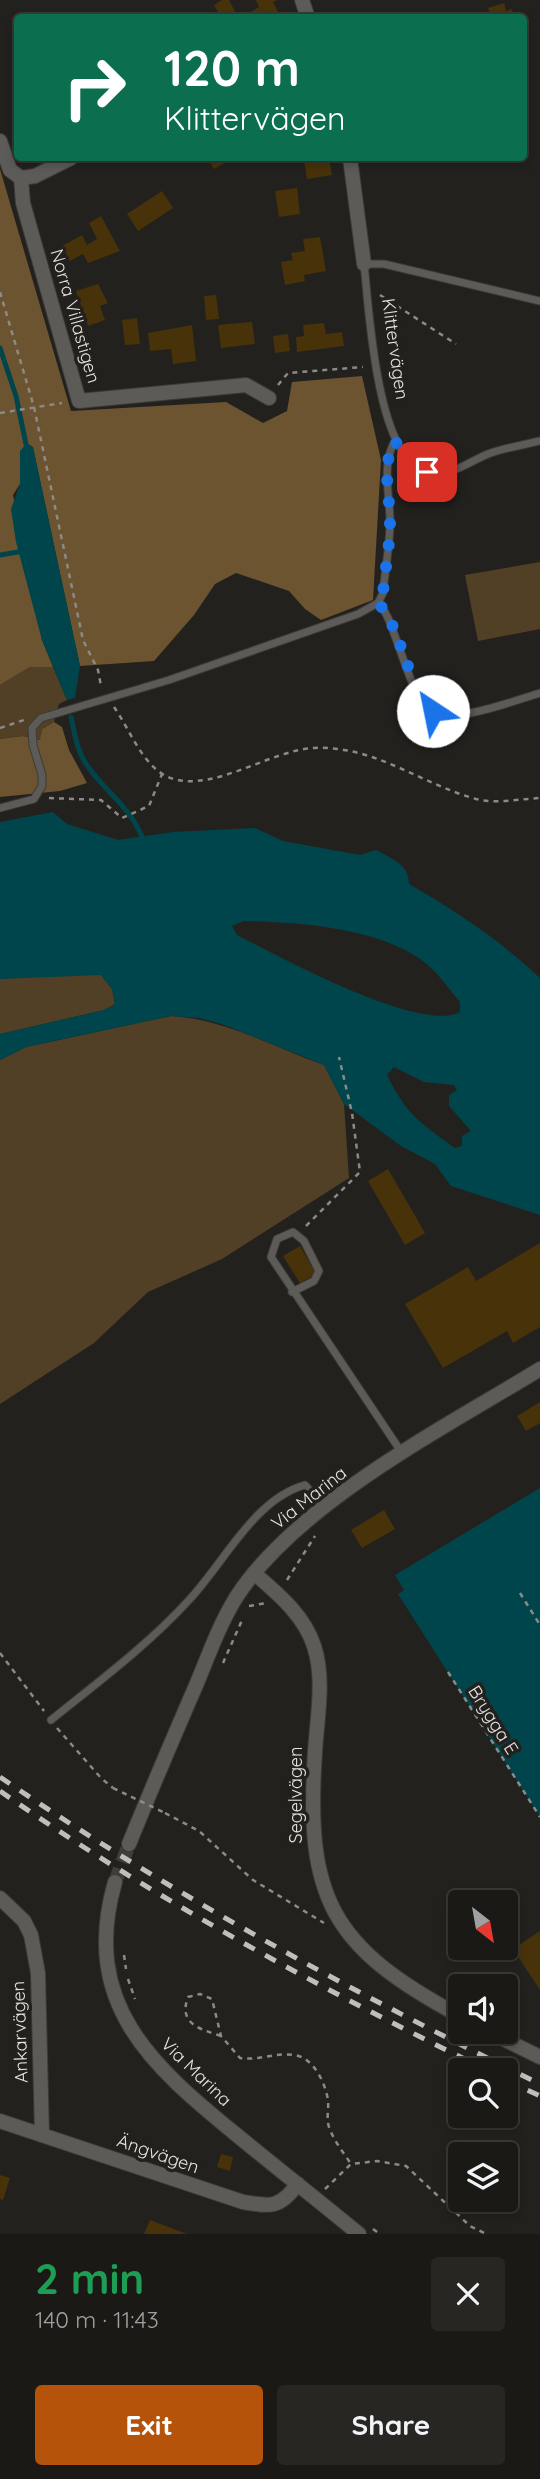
<!DOCTYPE html>
<meta charset="utf-8">
<style>
:root{--surface:#1a1916;--page:#272623;--text:#f1f3f6;--muted:#9fa0a1;--line:#383835;--accent:#b45309}
body{margin:0;font-family:Quicksand,sans-serif;background:var(--page);color:var(--text);height:100vh;display:flex;flex-direction:column;font-size:26px;white-space:nowrap}
*{box-sizing:border-box;margin:0}
p{font-size:23px;color:var(--muted)}
.icon{flex:none;width:38px;height:38px;fill:none;stroke:currentColor;stroke-width:2;stroke-linecap:round;stroke-linejoin:round}
.map{position:relative;height:2234px;overflow:hidden}
.sheet{display:flex;flex-direction:column;background:var(--surface);flex:1}
.sheet>*{flex:none}
.guide{position:absolute;left:14px;top:14px;width:513px;height:147px;border-radius:7px;box-shadow:0 4px 10px #0003,0 0 0 2px var(--line);background:#0b6e4f;color:#fff;overflow:hidden}
.needle{width:46px;rotate:149deg}
.buttons{position:absolute;left:448px;top:1890px;display:grid;gap:14px}
.buttons a{display:grid;place-items:center;width:70px;height:70px;border-radius:7px;background:var(--surface);box-shadow:0 4px 10px #0003,0 0 0 2px var(--line);font-size:35px}
.pin{position:absolute;display:grid;place-items:center;width:60px;height:60px;color:#fff;margin:-30px;border-radius:14px;box-shadow:0 4px 10px #0006}
.me{position:absolute;width:77px;margin:-38px;rotate:326deg;stroke-linejoin:round;filter:drop-shadow(0 0 5px #0008)}
.turn{display:flex;align-items:center;gap:24px;height:147px;padding:0 35px;font-size:32px}
.turn .icon{width:91px;height:91px;stroke-width:2.5}
.turn b{display:block;font-size:49px;line-height:60px}
.round{display:grid;place-items:center;flex:none;width:74px;height:74px;border-radius:7px;background:var(--page)}
.head{display:flex;align-items:center;justify-content:space-between;height:119px;padding:0 35px}
h1{font-size:42px;font-weight:800;line-height:52px;color:#1e9e55}
.action{display:flex;gap:14px;margin-top:auto;padding:14px 35px}
.action a{flex:1;height:80px;border-radius:7px;background:var(--accent);color:#fff;font-size:28px;font-weight:800;line-height:80px;text-align:center}
.action a+a{background:var(--page);color:var(--text)}
.map>svg:first-child{display:block}
</style>
<div class="map">
<svg width="540" height="2234" viewBox="0 0 540 2234">
<rect width="100%" height="100%" fill="#23211e"/>
<!-- green -->
<g fill="#514025">
<path d="M540,562V629L478,641L465,575Z"/>
<path d="M30,667H53L67,700L59,704L54,722L42,729L41,740L23,736L0,739V685Z"/>
<path d="M44,975H101L112,989L115,1004L104,1010L0,1034V979Z"/>
<path d="M171,1016C225,1019 273,1047 324,1065L344,1104L349,1178L222,1259L148,1292L94,1343L0,1404V1060L26,1047Z"/>
</g>
<!-- forest -->
<g fill="#6b542f">
<path d="M0,169L71,411L226,402L263,423L287,411L292,382L362,376L381,460L373,600L321,620L305,609L289,591L236,573L215,584L194,615L154,661L80,666L33,448L20,451V484L13,495L42,640L53,667H30L0,685Z"/>
<path d="M54,722L62,727L69,750L87,783L60,791L0,797V739L23,736L40,740L42,729Z"/>
</g>
<!-- water -->
<g fill="#00454b" fill-rule="evenodd">
<path d="M27,443L33,447L80,666L75,698L67,700L42,640L16,542L11,509L20,484V451Z"/>
<path d="M53,812L67,824L118,840L173,832L255,828L283,841L360,855L376,850C392,859 409,864 409,884C456,911 501,941 540,978V1215L451,1186L435,1164L401,1146L344,1104L324,1065L222,1024L199,1018L171,1016L26,1047L0,1060V1034L104,1010L115,1004L112,989L101,975L0,979V822ZM244,921C298,922 385,928 428,965C440,976 450,990 460,1002V1012C421,1034 278,956 237,935L232,926ZM394,1067L424,1082L454,1085L457,1090L449,1095V1106L471,1131L462,1136V1146L455,1148C420,1123 406,1114 387,1075Z"/>
<path d="M540,1488V1817L398,1594L404,1590L395,1575Z"/>
</g>
<g fill="none" stroke-linecap="round" stroke-linejoin="round">
<!-- stream -->
<g stroke="#00454b" stroke-width="5">
<path d="M0,348L16,396L27,449"/>
<path d="M0,555L24,551"/>
<path d="M71,717C75,735 77,753 89,768C107,793 130,807 142,837"/>
</g>
</g>
<!-- building -->
<g fill="#47320a">
<path d="M222,0H229L237,15L221,18L214,5Z"/>
<path d="M256,0H277L273,2L281,18H240L259,7Z"/>
<path d="M504,3L506,11L512,9L514,18H491L488,8Z"/>
<path d="M207,158H234L214,169Z"/>
<path d="M329,158L332,175L307,179L304,160Z"/>
<path d="M297,188L300,214L279,217L275,191Z"/>
<path d="M162,191L173,208L138,231L127,214Z"/>
<path d="M101,216L120,251L88,263L83,254L70,261L62,246L82,235L87,245L97,239L89,223Z"/>
<path d="M320,237L326,271L304,275L305,281L285,285L281,262L293,260L291,253L305,251L303,239Z"/>
<path d="M98,284L108,303L100,306L105,320L88,326L76,291Z"/>
<path d="M216,295L219,319L206,320L204,296Z"/>
<path d="M137,318L140,344L125,345L122,320Z"/>
<path d="M252,322L255,344L221,348L218,325Z"/>
<path d="M324,323L326,334L342,332L344,346L297,352L296,337L304,336L303,325Z"/>
<path d="M192,325L196,361L173,364L171,349L150,351L148,333Z"/>
<path d="M288,334L290,351L275,353L273,336Z"/>
<path d="M388,1169L425,1233L405,1245L368,1181Z"/>
<path d="M540,1243V1327L513,1343L507,1331L443,1368L405,1304L468,1267L476,1281Z"/>
<path d="M300,1246L316,1274L300,1283L283,1256Z"/>
<path d="M540,1402V1423L526,1431L517,1416Z"/>
<path d="M384,1510L395,1529L362,1548L351,1530Z"/>
<path d="M540,1931V1990L513,1949Z"/>
<path d="M221,2154L233,2157L230,2171L217,2167Z"/>
<path d="M0,2175L10,2178L3,2200L0,2199Z"/>
<path d="M150,2220L187,2234H144Z"/>
</g>
<g fill="none" stroke-linecap="round" stroke-linejoin="round">
<!-- minor-tunnel -->
<path stroke="#403e3b" stroke-width="14" stroke-dasharray="14 7" stroke-linecap="butt" d="M115,1882L129,1844"/>
<!-- service casing -->
<g stroke="#3c3b38" stroke-width="9">
<g id="service">
<path d="M540,301L384,264H364C369,308 376,460 427,472C450,478 468,462 488,454C504,448 523,445 540,441"/>
<path d="M378,603C389,614 393,632 399,647C406,666 415,701 435,712C457,723 516,700 540,693"/>
<path d="M0,808L34,799L42,786V775L33,745L32,728L41,718L169,680L358,614L378,603L383,593C385,570 390,545 390,522C390,496 381,464 395,441"/>
<path d="M292,1292L314,1281L319,1271L304,1241L293,1232L277,1239L271,1257L402,1453"/>
<path d="M51,1720C98,1682 148,1645 189,1600C224,1563 254,1499 305,1485L325,1507"/>
</g>
</g>
<!-- minor casing -->
<g stroke="#3c3b38" stroke-width="16">
<g id="minor">
<path d="M302,0L308,18"/>
<path d="M0,141L10,170L21,178"/>
<path d="M350,158L364,264"/>
<path d="M21,178L23,203L79,401L246,385L269,398"/>
<path d="M21,178L35,176L71,158"/>
<path d="M254,1573C278,1594 304,1615 314,1646C325,1679 317,1718 315,1752C305,1898 331,1947 460,2016"/>
<path d="M129,1844C151,1790 174,1736 197,1683C209,1654 220,1623 237,1596C299,1502 444,1428 540,1369"/>
<path d="M115,1882C80,2004 152,2066 238,2136C278,2169 319,2201 359,2234"/>
<path d="M0,1898L24,1921L31,1935L38,1973L42,2135"/>
<path d="M489,2032L540,2057"/>
<path d="M0,2121L243,2202C272,2207 279,2208 298,2184"/>
</g>
</g>
<!-- path -->
<g stroke="#8c8a88" stroke-width="2.5" stroke-dasharray="5 5" stroke-linecap="butt">
<path d="M0,292L34,407L83,640L98,670L101,686"/>
<path d="M380,295L456,344"/>
<path d="M278,385L288,373L363,367"/>
<path d="M0,413L62,403"/>
<path d="M114,707C131,731 144,771 174,779C216,791 271,750 314,748C374,745 421,784 476,799C496,804 520,799 540,798"/>
<path d="M0,728L24,720"/>
<path d="M49,798L101,800L122,818L149,806L162,774"/>
<path d="M306,1226L360,1172L352,1113L339,1057"/>
<path d="M287,1580L315,1536"/>
<path d="M520,1593L540,1625"/>
<path d="M249,1606L267,1603"/>
<path d="M0,1653L44,1711"/>
<path d="M223,1663L243,1618"/>
<path d="M448,1672L540,1817"/>
<path d="M57,1728L101,1778L113,1788"/>
<path d="M165,1813L199,1831L253,1880L324,1923"/>
<path d="M124,1955L126,1969"/>
<path d="M128,1979L135,1999"/>
<path d="M221,2036C200,2029 178,2024 188,1997L200,1994L212,1999L221,2036L240,2058C259,2061 275,2052 294,2055C313,2057 325,2082 328,2100C329,2109 326,2118 329,2127C334,2141 343,2152 351,2164"/>
<path d="M325,2189L351,2164L377,2161L406,2166L470,2226L486,2234"/>
<path d="M373,2229L380,2234"/>
</g>
<!-- service -->
<use href="#service" stroke="#5d5b58" stroke-width="7"/>
<!-- minor -->
<use href="#minor" stroke="#5d5b58" stroke-width="14"/>
<!-- rail -->
<g stroke="#c0bebc" stroke-width="5" stroke-dasharray="12 12" stroke-linecap="butt">
<path d="M0,1777C171,1894 354,1993 540,2084"/>
<path d="M0,1791C153,1898 319,1988 487,2070"/>
<path d="M506,2080L540,2096"/>
</g>
<!-- path-bridge -->
<path stroke="#8c8a88" stroke-width="2.5" stroke-dasharray="5 5" stroke-linecap="butt" d="M113,1788L165,1813"/>
</g>
<g fill="none" stroke-linecap="round" stroke-linejoin="round">
<!-- route -->
<path stroke="#1a73e8" stroke-width="12" stroke-dasharray="0 21.6" d="M427,472L412,464L395,441C381,464 390,496 390,522C390,545 385,570 383,593L378,603C401,626 405,681 433,711"/>
</g>
<g text-anchor="middle" stroke-width="7" stroke-linejoin="round" paint-order="stroke">
<!-- street labels -->
<g font-size="18" fill="#e5e4e2" stroke="#23211e">
<text transform="translate(75 316) rotate(74)" y="6">Norra Villastigen</text>
<text transform="translate(395 349) rotate(82)" y="6">Klittervägen</text>
<text transform="translate(309 1498) rotate(-38)" y="6">Via Marina</text>
<text transform="translate(493 1720) rotate(58)" y="6">Brygga E</text>
<text transform="translate(296 1795) rotate(-90)" y="6">Segelvägen</text>
<text transform="translate(20 2032) rotate(-92)" y="6">Ankarvägen</text>
<text transform="translate(196 2072) rotate(44)" y="6">Via Marina</text>
<text transform="translate(158 2154) rotate(19)" y="6">Ängvägen</text>
</g>
</g>
</svg>
<div class="buttons">
<a><svg class="needle" viewBox="-14 -14 28 28"><path d="M0-13l5 13h-10z" fill="#e53935"/><path d="M0 13l5-13h-10z" fill="#9fa0a1"/></svg></a>
<a><svg class="icon" aria-label="sound" viewBox="0 0 24 24"><path d="M4 9h4l5-4v14l-5-4H4zM17 9q2 3 0 6"/></svg></a>
<a><svg class="icon" aria-label="search" viewBox="0 0 24 24"><circle cx="10" cy="10" r="6"/><path d="M15 15l6 6"/></svg></a>
<a><svg class="icon" aria-label="layers" viewBox="0 0 24 24"><path d="M12 4l9 5-9 5-9-5zM3 14l9 5 9-5"/></svg></a>
</div>
<div class="pin" style="left:427px;top:472px;background:#d93025"><svg class="icon" aria-label="arrive" viewBox="0 0 24 24"><path d="M6 21V4h12l-3 4 3 4H6"/></svg></div>
<svg class="me" style="left:433px;top:711px" viewBox="-20 -20 40 40"><circle r="19" fill="#fff"/><path d="M0-13L10 11 0 6-10 11z" fill="#1a73e8"/></svg>
<div class="guide">
<div class="turn"><svg class="icon" aria-label="right" viewBox="0 0 24 24"><path d="M7 20v-9h11M14 6l5 5-5 5"/></svg><div><b>120 m</b>Klittervägen</div></div>
</div>
</div>
<section class="sheet">
<div class="head"><div><h1>2 min</h1><p>140 m · 11:43</p></div><a class="round"><svg class="icon" aria-label="close" viewBox="0 0 24 24"><path d="M6 6l12 12M18 6L6 18"/></svg></a></div>
<div class="action"><a>Exit</a><a>Share</a></div>
</section>
